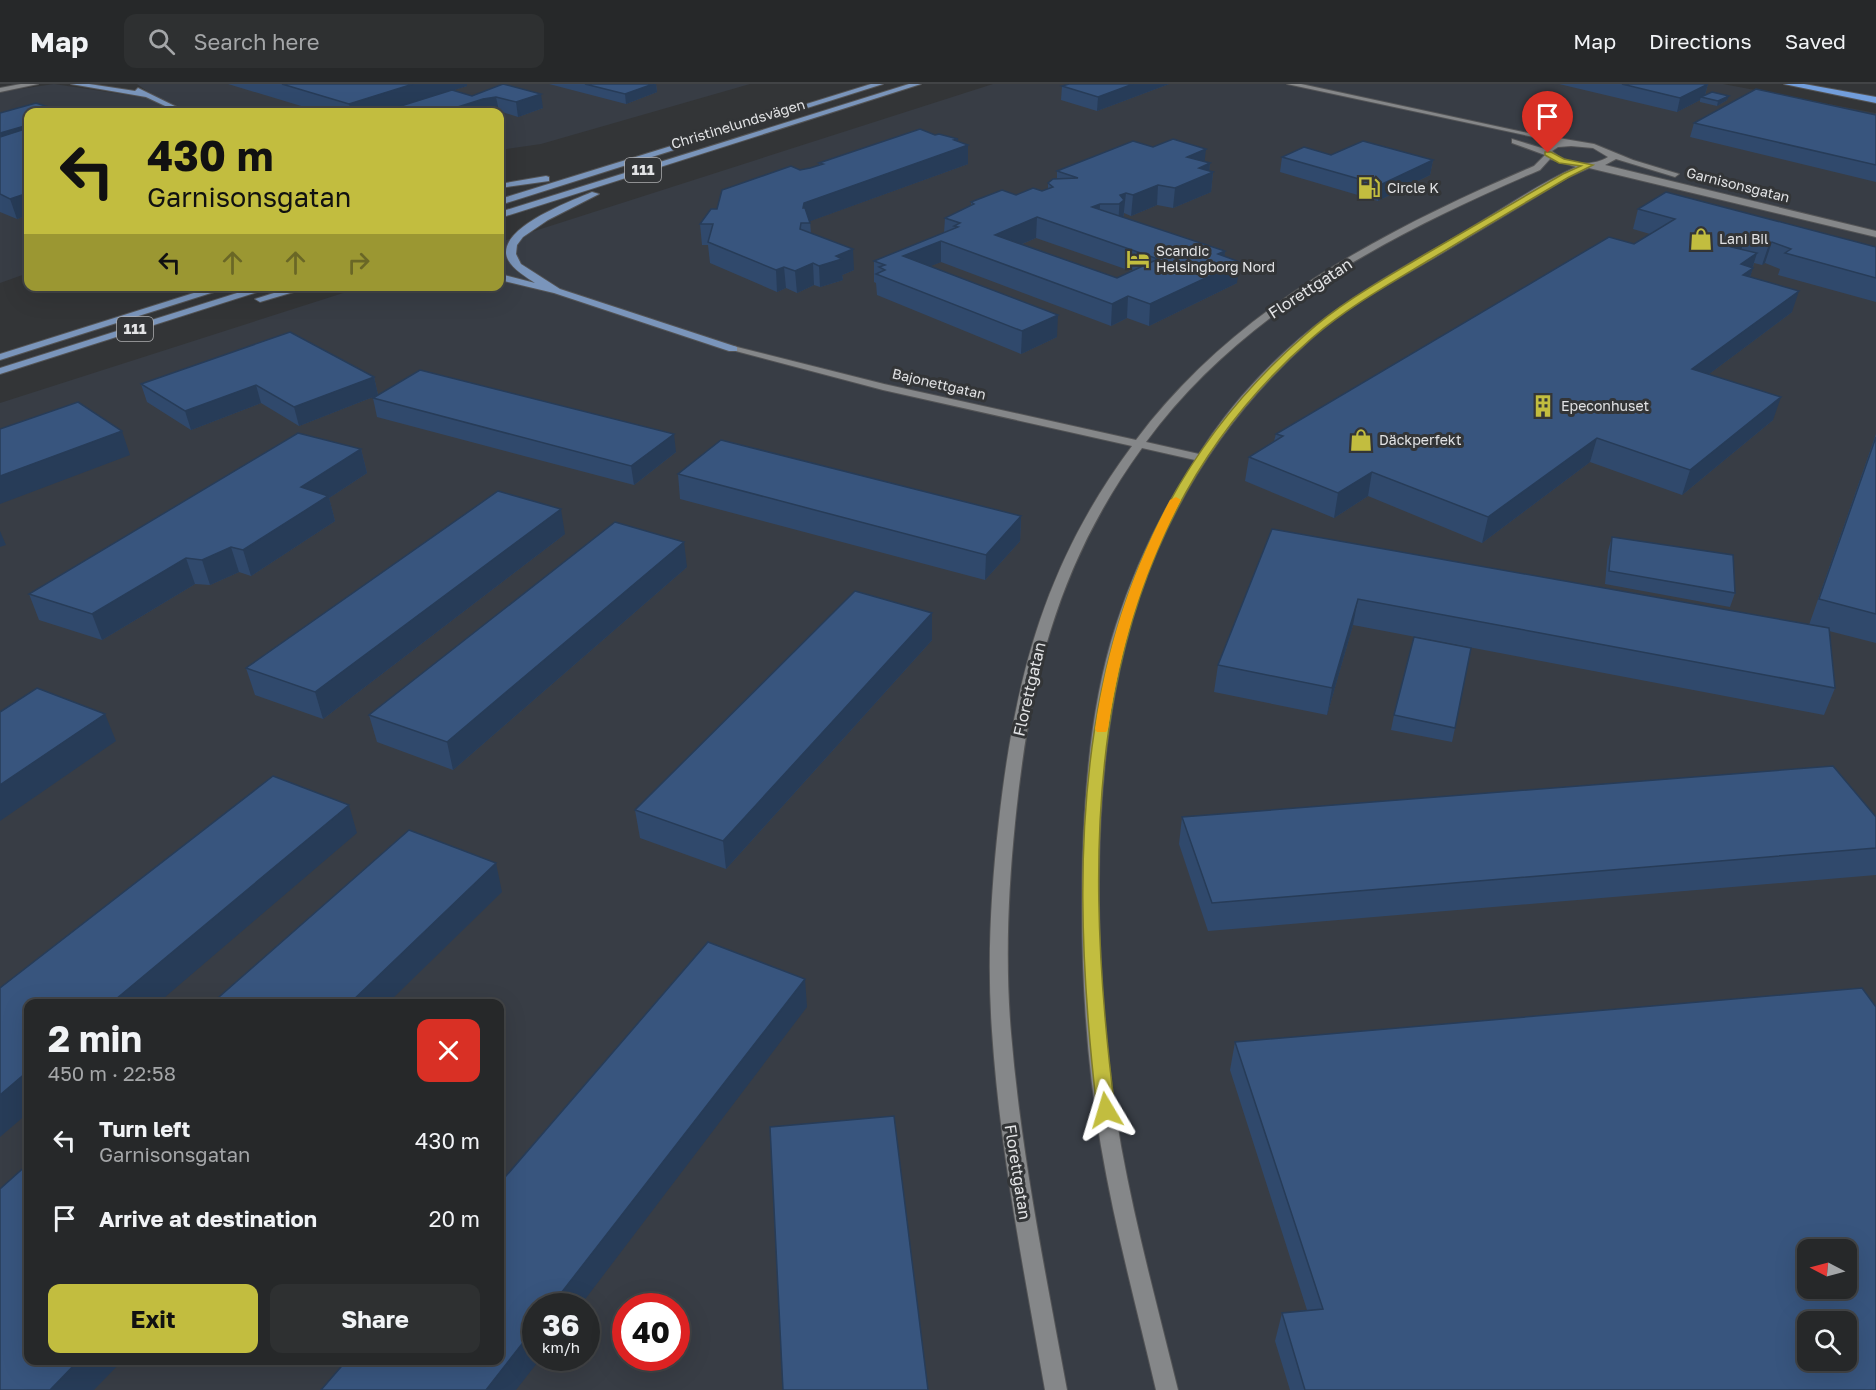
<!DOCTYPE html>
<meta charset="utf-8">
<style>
:root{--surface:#262829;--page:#2e3031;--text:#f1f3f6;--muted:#a4a6a8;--line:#424446;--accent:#c2bd3f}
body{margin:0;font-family:"Golos Text",sans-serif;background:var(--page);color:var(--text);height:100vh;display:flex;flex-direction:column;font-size:22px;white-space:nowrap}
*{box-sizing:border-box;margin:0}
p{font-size:20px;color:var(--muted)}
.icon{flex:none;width:33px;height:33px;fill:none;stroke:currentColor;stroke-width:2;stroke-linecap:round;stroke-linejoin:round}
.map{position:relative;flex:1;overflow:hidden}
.sheet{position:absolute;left:24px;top:915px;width:480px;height:366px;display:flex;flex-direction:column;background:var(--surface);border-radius:12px;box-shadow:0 6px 24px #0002,0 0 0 2px var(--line)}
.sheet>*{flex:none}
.banner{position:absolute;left:24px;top:24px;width:480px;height:183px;border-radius:12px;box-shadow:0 6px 24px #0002,0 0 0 2px var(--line);background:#c2bd3f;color:#111;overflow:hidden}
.needle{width:39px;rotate:276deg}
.buttons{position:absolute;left:1797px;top:1155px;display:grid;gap:12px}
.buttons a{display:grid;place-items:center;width:60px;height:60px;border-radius:12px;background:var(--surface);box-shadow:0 6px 24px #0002,0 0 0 2px var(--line);font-size:30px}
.speed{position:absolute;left:522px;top:1209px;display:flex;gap:12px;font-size:30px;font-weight:700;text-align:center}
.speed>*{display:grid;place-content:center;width:78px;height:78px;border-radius:50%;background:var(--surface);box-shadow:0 6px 24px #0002,0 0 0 2px var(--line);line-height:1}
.speed small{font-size:15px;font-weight:400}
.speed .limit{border:9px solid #d22;background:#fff;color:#111}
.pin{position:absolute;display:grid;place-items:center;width:51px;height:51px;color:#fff;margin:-62px -26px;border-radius:50% 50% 50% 0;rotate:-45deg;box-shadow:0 0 6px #0007}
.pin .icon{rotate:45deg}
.me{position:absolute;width:66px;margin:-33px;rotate:353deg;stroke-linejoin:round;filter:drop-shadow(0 0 4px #0008)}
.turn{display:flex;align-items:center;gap:21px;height:126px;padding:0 24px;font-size:27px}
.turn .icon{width:78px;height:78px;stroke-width:2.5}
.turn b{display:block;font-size:42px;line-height:51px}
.lanes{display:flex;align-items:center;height:57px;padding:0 24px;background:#0003;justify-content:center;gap:30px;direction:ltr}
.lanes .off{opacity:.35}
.round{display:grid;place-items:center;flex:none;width:63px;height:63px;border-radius:12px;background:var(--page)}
.head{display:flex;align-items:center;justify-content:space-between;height:102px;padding:0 24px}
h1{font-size:36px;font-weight:700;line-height:45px}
.button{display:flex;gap:12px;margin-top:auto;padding:12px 24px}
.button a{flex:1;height:69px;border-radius:12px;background:var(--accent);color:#111;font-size:24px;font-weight:700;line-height:69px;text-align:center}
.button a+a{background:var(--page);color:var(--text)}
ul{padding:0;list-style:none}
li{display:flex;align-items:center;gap:18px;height:78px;padding:0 24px}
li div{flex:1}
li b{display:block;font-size:22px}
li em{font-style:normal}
header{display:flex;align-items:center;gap:36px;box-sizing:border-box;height:84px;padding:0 30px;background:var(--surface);border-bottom:2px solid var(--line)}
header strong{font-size:28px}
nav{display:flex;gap:33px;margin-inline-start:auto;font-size:21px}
.search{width:420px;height:54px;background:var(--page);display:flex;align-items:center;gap:15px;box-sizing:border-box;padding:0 21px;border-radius:12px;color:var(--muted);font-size:22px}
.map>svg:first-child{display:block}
</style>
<header>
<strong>Map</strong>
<div class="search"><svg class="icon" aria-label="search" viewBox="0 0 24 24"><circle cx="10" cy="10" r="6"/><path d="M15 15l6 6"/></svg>Search here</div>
<nav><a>Map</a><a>Directions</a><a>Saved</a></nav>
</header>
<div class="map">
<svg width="1876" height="1306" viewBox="0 0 1876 1306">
<rect width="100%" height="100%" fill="#333537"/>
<!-- built -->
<g fill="#383d45" fill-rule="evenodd">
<path d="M54,0L141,13L151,10L137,0H750L541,60L500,66V28H28V189L0,199V8Z"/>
<path d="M993,0H1723L1876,29V1306H0V319L362,203L500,202V158ZM28,920H500V1276H28ZM1808,1166H1846V1204H1808ZM536,1222H586V1274H536ZM626,1222H676V1274H626ZM1808,1238H1846V1276H1808Z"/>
</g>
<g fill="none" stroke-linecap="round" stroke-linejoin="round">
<!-- street casing -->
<g stroke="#535456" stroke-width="2">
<path id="street" d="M21,0H38L0,8V4Z"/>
</g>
<!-- secondary casing -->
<g stroke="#535456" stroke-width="2">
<path id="secondary" d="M1287,0H1301L1523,48L1594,60L1633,76L1679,90L1675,93L1616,75L1605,81L1876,147V153L1589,84L1569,93C1524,120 1479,147 1434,174C1391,199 1346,223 1309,257C1139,410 1097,600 1099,820C1100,901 1107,983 1121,1062C1136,1144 1158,1225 1178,1306H1156C1137,1225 1115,1144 1101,1062C1084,964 1080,863 1083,764C1086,689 1093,612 1116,541C1135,482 1161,428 1195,376L1142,364C1057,481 1029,597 1015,739C1008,808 1005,879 1011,949C1021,1069 1045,1187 1067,1306H1045C1024,1187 1000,1068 992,947C987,877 991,806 999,736C1015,594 1045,479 1132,362L883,306L728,265L733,262L884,300L1136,356C1234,224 1386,145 1534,82L1545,71L1512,59V55L1545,65L1557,58ZM1571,62L1593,64L1608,73C1592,83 1566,81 1552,67L1558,63ZM1550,75L1576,83C1538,100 1501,126 1465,147C1420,174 1372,199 1329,231C1279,268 1232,317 1199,370L1146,358C1242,227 1394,148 1540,86Z"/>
</g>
<!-- primary casing -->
<g stroke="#535456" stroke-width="2">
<g id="primary">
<path d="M71,0H89L135,7L138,4L187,28H178L146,13Z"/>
<path d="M871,0H883L500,121V115Z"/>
<path d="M909,0H921L500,134V128Z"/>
<path d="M546,92L549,93V97L500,104V100Z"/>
<path d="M592,108L599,110L548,136L523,153L517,161L516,170L521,180L560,205L737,263V267H729L554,209L500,196V190L535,199C525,192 507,182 506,169C505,141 571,117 592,108Z"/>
<path d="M216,202H233L0,276V270Z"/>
<path d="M259,202H276L0,290V284Z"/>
<path d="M296,202H314L260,218L255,215Z"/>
</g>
</g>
<!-- highway casing -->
<g stroke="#535456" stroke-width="2">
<path id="highway" d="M1784,0H1804L1876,13V19Z"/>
</g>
<!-- street -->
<use href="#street" fill="#858789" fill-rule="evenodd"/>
<!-- secondary -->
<use href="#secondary" fill="#858789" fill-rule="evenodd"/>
<!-- primary -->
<use href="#primary" fill="#7a95bb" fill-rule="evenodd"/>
<!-- highway -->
<use href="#highway" fill="#729edc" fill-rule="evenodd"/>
</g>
<!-- wall -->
<g fill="#30496c" fill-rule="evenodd">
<path d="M228,0H467V2L453,6L472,12L504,0L543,24L518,33L499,27L489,28H388V27L384,28H321Z"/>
<path d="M549,0H656L657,8L626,20Z"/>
<path d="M1069,0H1169L1097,27L1061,16L1062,2Z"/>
<path d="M1559,0H1708L1705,11L1727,16L1717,22L1700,18V16L1677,28Z"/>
<path d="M28,28V131L17,135L0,128V29Z"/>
<path d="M1876,31V98L1690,53L1694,39Z"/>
<path d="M935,51L958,55V58L968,80L810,137L811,149L854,186L842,191L843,196L820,203L814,201L797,209L786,204L777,208L710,179L708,161H702L700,140L717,125L800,86L810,84L819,81V79Z"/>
<path d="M1331,71L1433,76L1430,91L1378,117L1280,88L1282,73Z"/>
<path d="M1204,78L1210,79L1209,87L1213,88L1211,108L1173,124L1157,121L1131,132L1124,129L1123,134L1225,167L1224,172L1237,199L1149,242L1127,234L1111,242L941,178L930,182L1057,253L1021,270L877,211L876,199L874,198V177L944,149L945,134L971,121V118L1042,107L1048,105V99L1057,95V87ZM1036,154L1131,187L1117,194L1022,160Z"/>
<path d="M1638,125L1876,163V218L1778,191L1780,185L1765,179L1762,181L1754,179L1750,193L1792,228L1709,290L1773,336L1682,411L1590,378L1482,459L1368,412L1334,434L1245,397L1249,373L1274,357L1276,350L1634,160L1650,150L1633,145Z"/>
<path d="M374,293L378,311L299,342L261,319L191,346L147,318L141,300Z"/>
<path d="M373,314L676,368L634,401L377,333Z"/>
<path d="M1876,350V559L1829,547L1835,604L1824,631L1353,541L1327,631L1214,608L1218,581L1272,445L1809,541Z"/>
<path d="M361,365L367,389L329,414L335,437L251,492L239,488L210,501L195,500L102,556L39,536L29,510Z"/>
<path d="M678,390L1021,432L1020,457L985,496L680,415Z"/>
<path d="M565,450L323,635L255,611L246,584Z"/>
<path d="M1612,453L1735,509L1730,523L1605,500L1608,467Z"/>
<path d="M687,483L453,686L377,658L369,631Z"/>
<path d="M932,529V556L726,785L640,754L635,726Z"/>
<path d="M1394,631L1455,644L1452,658L1391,646Z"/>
<path d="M1182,733H1876V791L1208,847L1179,760Z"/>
<path d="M1235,958L1876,1306H1290L1275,1257L1282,1229L1307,1226L1230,986Z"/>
</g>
<!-- shaded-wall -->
<g fill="#273c58">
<path d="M413,0H467V2L384,28H351L349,20Z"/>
<path d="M653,0H656L657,8L626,20L625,10Z"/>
<path d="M1133,0H1169L1097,27L1098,13Z"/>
<path d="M1708,0L1704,14L1701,13L1700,16L1677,28L1680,14Z"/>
<path d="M541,10L543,24L518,33L516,18Z"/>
<path d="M1729,12L1727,16L1717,22L1718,17Z"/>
<path d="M496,13L499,27L489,28H442L483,15Z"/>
<path d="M28,41V62L0,66V49Z"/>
<path d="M958,55V64L968,61V80L805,139L803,124L804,119Z"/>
<path d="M1206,65L1204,82L1210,79L1209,90L1213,88L1211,108L1173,124L1175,104L1187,73Z"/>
<path d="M1433,76L1430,91L1378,117L1380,101Z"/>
<path d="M1158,101L1157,121L1131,132L1133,111Z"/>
<path d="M28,109V131L17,135L10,115Z"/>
<path d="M1126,109L1123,136L1118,141L1120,111Z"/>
<path d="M1100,120L1099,140L1092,123Z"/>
<path d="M1037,133L1036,154L995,171V151Z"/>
<path d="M1745,153L1739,174L1731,163Z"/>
<path d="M941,157V178L903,193V172Z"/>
<path d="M1772,158L1765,179L1762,181L1769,160Z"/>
<path d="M853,165L854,186L842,191L843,196L820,203L819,182L836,172Z"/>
<path d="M1225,167L1223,186L1240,178L1237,199L1149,242L1150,220L1218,170Z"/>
<path d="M1757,169L1752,185L1753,184L1746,205L1741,180Z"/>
<path d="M813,179L814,201L797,209L795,187Z"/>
<path d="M784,183L786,204L777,208L776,186Z"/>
<path d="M1799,207L1792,228L1685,308L1692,285Z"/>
<path d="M1128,212L1127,234L1111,242L1112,220Z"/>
<path d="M1058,231L1057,253L1021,270L1022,247Z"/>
<path d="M374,293L378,311L299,342L294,323Z"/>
<path d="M256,301L261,319L191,346L185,327Z"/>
<path d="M1781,313L1773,336L1682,411L1690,386Z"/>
<path d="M122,347L130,371L0,420V392Z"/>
<path d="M674,350L676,368L634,401L631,382Z"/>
<path d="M1597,354L1590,378L1482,459L1488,433Z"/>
<path d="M361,365L367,389L329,414L335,437L251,492L243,466L301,403Z"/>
<path d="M1372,388L1368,412L1334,434L1338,409Z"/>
<path d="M561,425L565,450L323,635L315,608Z"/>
<path d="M1021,432L1020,457L985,496L986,471Z"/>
<path d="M0,447L6,461L0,463Z"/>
<path d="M684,458L687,483L453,686L447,658Z"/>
<path d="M231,463L239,488L210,501L202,476Z"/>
<path d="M186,474L195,500L102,556L92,530Z"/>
<path d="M1358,515L1353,541L1327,631L1332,604Z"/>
<path d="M932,529V556L726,785L723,757Z"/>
<path d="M105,630L116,657L0,737V701Z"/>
<path d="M349,721L357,749L157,920H110Z"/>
<path d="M496,779L502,808L387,920H349Z"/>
<path d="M805,895L807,923L580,1222H551Z"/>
<path d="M28,987V1029L0,1053V1011Z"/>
<path d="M536,1242V1274H541L516,1306H486Z"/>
<path d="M79,1276H123L94,1306H50Z"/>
</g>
<!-- building -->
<g fill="#38557e" stroke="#273c58" stroke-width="1.5" fill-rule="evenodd">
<path d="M282,0H413L349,20Z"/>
<path d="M503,0L541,10L516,18L496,13L483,15L442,28H395L388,26L452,6L472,12Z"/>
<path d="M585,0H653L625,10Z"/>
<path d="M1069,0H1133L1098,13L1062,2Z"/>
<path d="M1622,0H1708L1680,14Z"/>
<path d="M1756,5L1876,31V81L1694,39Z"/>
<path d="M1712,8L1729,12L1718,17L1701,13Z"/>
<path d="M36,19L64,28H28V41L0,49V29Z"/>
<path d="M28,44V109L10,115L0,110V53Z"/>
<path d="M920,45L935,51L939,50L958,55L954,56L968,61L804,119L803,124H805L810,139H801L800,145L853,165L836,172L842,175L819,182L813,179L795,187L784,183L776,186L708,158L713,140H700L711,125H717L722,106L791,82L800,86L810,84L823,80L819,79Z"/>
<path d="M1173,55L1206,65L1187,73L1210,79L1199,84L1213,88L1175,104L1158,101L1133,111L1126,109L1120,111L1124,116L1119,120H1100L1092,123L1225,167L1218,170L1240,178L1150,220L1128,212L1112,220L941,157L903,172L1058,231L1022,247L876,190L885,186L879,183L885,181L874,177L958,143L954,142L960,139L945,134L974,120L971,118L1002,106L1016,111L1033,104L1042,107L1053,103L1048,99L1053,95L1078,94L1057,87L1133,57L1153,63ZM1037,133L1158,175L1117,194L995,151Z"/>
<path d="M1363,57L1433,76L1380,101L1282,73L1304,63L1331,71Z"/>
<path d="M1666,108L1876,163V194L1785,169L1791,165L1772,158L1769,160L1745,153L1731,163L1757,169L1741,180L1753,184L1743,191L1799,207L1692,285L1781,313L1690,386L1597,354L1488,433L1372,388L1338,409L1249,373L1283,352L1276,350L1609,153L1634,160L1675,135L1638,125Z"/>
<path d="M290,248L374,293L294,323L256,301L185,327L141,300Z"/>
<path d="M420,286L674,350L631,382L373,314Z"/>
<path d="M78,318L122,347L0,392V345Z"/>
<path d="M298,349L361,365L301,403L328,412L243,466L231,463L202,476L186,474L92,530L29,510Z"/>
<path d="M1876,353V530L1819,515Z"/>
<path d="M721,356L1021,432L986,471L678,390Z"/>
<path d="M498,407L561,425L315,608L246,584Z"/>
<path d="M615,438L684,458L447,658L369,631Z"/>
<path d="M1272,445L1829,544L1835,604L1358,515L1332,604L1218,581Z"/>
<path d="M1612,453L1733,471L1735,509L1609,487Z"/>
<path d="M855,507L932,529L723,757L635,726Z"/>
<path d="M1414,553L1471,564L1455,644L1394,631Z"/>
<path d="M37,604L105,630L0,701V628Z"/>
<path d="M1833,682L1876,733V764L1212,819L1182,733Z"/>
<path d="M273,692L349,721L110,920H28V987L0,1011V904Z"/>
<path d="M409,746L496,779L349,920H211Z"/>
<path d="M708,858L805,895L551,1222H536V1242L486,1306H321L347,1276H500V1099Z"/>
<path d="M1862,904L1876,923V1306H1305L1282,1229L1323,1225L1235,958ZM1808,1166H1846V1204H1808ZM1808,1238H1846V1276H1808Z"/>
<path d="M894,1032L928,1306H783L770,1043Z"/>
<path d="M28,1080V1276H79L50,1306H0V1105Z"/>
</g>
<!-- route -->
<path fill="#c2bd3f" stroke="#7e7b29" stroke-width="1.5" d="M1545,68H1551L1564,75L1593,81L1569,93C1523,120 1477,147 1431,175C1391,199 1348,223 1312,254C1083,452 1080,749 1115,1026L1112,1031L1106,1033L1100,1031L1097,1026C1064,742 1072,454 1305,251C1340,219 1384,195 1424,171C1471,144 1517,117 1563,90L1581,82L1559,79L1545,71Z"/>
<!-- slow -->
<path fill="#f59e0b" d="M1176,413L1181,416C1142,492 1121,560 1108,645L1106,648H1097L1095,645C1108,560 1130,492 1170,416Z"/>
<!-- icons -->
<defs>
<g id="fuel-bare" transform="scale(1.8)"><path d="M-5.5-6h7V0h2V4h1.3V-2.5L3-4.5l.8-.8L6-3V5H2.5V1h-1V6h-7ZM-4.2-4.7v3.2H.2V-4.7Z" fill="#c2bd3f" stroke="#333537" stroke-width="2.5" paint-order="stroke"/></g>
<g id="shop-bare" transform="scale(1.8)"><path d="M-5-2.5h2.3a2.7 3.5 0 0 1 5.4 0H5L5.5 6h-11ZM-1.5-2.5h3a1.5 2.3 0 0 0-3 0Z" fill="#c2bd3f" stroke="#333537" stroke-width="2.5" paint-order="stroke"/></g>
<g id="hotel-bare" transform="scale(1.8)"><path d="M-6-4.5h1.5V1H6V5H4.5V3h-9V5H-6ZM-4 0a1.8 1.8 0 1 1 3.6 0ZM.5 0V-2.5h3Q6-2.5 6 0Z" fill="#c2bd3f" stroke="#333537" stroke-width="2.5" paint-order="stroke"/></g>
<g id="building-bare" transform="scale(1.8)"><path d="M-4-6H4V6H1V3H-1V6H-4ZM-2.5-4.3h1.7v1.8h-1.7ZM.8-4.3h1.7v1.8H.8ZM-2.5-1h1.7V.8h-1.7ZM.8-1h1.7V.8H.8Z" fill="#c2bd3f" stroke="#333537" stroke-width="2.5" paint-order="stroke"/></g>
</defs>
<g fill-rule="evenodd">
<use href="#fuel-bare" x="1369" y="104"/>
<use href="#shop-bare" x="1701" y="155"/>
<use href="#hotel-bare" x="1138" y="175"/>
<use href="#building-bare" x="1543" y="322"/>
<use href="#shop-bare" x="1361" y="356"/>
</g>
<g text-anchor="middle" stroke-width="6" stroke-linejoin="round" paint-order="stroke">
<!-- far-street labels -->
<g font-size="14" fill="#e2e3e5" stroke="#333537">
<text transform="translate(738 40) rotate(-17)" y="5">Christinelundsvägen</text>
<text transform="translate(1738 101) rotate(14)" y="5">Garnisonsgatan</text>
<text transform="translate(939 300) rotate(13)" y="5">Bajonettgatan</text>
</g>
<!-- far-poi labels -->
<g font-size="14" fill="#e2e3e5" stroke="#333537" text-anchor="start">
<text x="1387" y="109">Circle K</text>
<text x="1719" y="160">Lani Bil</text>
<text x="1156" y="172">Scandic<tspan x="1156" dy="16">Helsingborg Nord</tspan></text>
<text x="1561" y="327">Epeconhuset</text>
<text x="1379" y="361">Däckperfekt</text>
</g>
<!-- shield labels -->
<g fill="#333537" stroke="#aeafb1" stroke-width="1.5">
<rect x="625" y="74" width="36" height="24" rx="4.5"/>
<rect x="117" y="233" width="36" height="24" rx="4.5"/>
</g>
<g font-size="15" font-weight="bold" fill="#e2e3e5">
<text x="643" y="91">111</text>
<text x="135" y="250">111</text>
</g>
<!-- street labels -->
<g font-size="16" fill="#e2e3e5" stroke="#333537">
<text transform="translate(1310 204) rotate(-33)" y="6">Florettgatan</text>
<text transform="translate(1029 605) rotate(-77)" y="6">Florettgatan</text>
<text transform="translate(1018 1088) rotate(81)" y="6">Florettgatan</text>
</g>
</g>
</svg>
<div class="buttons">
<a><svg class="needle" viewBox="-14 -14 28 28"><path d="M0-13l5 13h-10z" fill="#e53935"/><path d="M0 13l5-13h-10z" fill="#a4a6a8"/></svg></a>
<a><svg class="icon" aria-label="search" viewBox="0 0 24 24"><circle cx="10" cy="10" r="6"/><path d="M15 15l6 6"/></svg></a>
</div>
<div class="speed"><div>36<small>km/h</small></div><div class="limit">40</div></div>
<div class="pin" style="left:1548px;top:69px;background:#d93025"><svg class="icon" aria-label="arrive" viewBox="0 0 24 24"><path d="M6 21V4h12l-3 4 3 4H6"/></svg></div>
<svg class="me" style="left:1106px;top:1026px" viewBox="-20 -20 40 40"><path d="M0-17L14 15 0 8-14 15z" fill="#c2bd3f" stroke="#fff" stroke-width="4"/></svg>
<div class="banner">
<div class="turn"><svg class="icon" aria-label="left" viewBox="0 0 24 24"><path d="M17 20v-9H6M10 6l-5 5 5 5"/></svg><div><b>430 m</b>Garnisonsgatan</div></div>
<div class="lanes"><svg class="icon" aria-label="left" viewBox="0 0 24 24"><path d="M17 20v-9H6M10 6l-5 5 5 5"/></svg><svg class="icon off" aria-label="ahead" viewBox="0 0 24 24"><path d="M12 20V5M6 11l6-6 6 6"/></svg><svg class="icon off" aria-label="ahead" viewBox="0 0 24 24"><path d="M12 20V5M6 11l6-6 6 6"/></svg><svg class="icon off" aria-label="right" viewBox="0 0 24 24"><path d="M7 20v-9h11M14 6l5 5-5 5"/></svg></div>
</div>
<section class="sheet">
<div class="head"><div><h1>2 min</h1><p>450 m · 22:58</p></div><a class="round" style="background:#d93025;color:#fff"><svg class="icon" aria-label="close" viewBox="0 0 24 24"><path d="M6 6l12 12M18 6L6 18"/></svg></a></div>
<ul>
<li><svg class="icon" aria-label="left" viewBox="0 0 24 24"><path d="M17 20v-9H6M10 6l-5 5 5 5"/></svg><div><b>Turn left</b><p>Garnisonsgatan</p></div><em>430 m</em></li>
<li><svg class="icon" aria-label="arrive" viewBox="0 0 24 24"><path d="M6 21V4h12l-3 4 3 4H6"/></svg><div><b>Arrive at destination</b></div><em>20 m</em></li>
</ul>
<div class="button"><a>Exit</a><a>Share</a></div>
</section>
</div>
